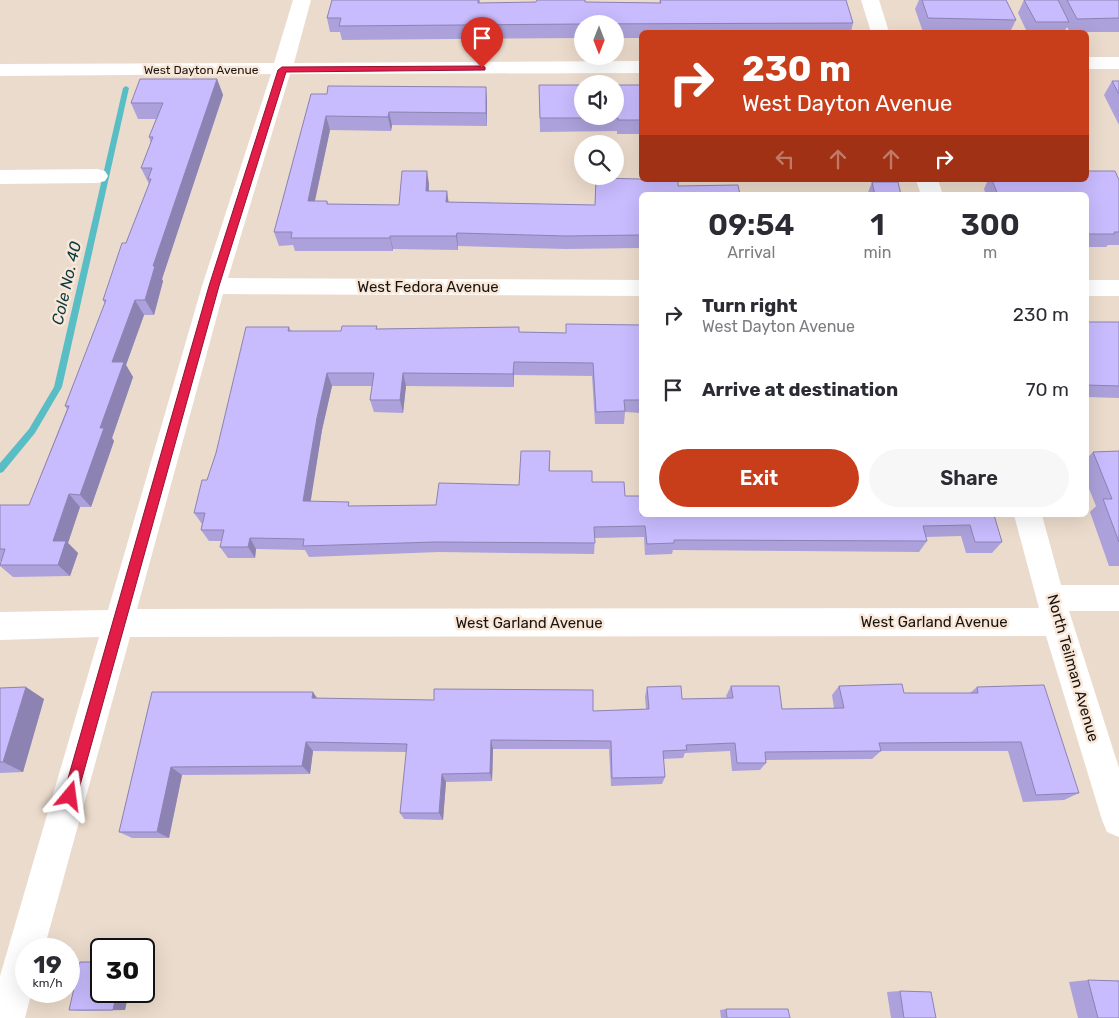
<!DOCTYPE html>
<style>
:root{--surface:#fff;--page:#f7f7f7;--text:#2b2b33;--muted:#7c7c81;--accent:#c83e1b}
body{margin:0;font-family:Rubik,sans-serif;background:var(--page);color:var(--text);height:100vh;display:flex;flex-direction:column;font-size:19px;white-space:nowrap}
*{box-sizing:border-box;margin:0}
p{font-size:16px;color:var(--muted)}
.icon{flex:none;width:28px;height:28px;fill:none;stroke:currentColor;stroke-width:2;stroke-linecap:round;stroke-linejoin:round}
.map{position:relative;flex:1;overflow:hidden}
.sheet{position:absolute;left:639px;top:192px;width:450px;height:325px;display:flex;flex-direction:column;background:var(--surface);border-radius:8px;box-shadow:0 5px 20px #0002}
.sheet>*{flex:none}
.top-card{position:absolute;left:639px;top:30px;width:450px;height:152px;border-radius:8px;box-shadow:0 5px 20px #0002;background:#c83e1b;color:#fff;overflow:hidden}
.needle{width:32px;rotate:180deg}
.buttons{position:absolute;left:574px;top:15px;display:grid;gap:10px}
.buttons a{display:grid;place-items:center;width:50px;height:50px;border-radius:50%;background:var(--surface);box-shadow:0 5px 20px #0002;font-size:25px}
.speed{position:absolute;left:15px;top:938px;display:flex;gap:10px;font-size:25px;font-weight:700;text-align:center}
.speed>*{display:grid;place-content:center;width:65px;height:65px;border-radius:50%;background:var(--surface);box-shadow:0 5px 20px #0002;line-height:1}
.speed small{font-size:12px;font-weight:400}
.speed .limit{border:2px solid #111;border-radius:8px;background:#fff;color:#111}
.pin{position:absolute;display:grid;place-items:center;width:42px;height:42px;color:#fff;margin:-51px -21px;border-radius:50% 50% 50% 0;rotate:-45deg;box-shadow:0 0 5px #0007}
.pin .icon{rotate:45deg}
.me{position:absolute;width:55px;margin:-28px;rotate:16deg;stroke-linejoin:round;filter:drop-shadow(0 0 4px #0008)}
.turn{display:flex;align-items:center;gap:18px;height:105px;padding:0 20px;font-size:22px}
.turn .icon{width:65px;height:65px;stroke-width:2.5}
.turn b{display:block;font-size:35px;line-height:42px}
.lanes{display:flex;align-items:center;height:48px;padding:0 20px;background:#0003;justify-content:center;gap:25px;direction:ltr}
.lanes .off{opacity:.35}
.eta{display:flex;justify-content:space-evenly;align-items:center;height:85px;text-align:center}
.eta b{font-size:30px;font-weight:600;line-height:35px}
.primary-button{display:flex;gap:10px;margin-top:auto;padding:10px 20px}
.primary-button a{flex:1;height:58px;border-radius:30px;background:var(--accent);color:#fff;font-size:20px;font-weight:600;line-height:58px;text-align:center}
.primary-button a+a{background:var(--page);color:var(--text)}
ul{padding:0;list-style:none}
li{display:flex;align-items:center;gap:15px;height:75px;padding:0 20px}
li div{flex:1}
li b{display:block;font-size:19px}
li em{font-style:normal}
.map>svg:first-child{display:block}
</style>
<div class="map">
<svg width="1119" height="1018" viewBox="0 0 1119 1018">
<rect width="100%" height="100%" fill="#ebdbcc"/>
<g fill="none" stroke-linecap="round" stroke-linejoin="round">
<!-- stream -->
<path fill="#59bdc5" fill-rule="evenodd" d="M126,86L129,88L62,387L35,433L3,472L0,473V463L29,429L54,387L123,88Z"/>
<!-- minor -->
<g fill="#fff" fill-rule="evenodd">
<path d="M293,0H311L294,63L641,61V73L290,74L228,278L641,280V296L223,294L137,609L1039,608L1014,515H1042L1061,585H1119V611H1069L1119,768V837L1107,832L1102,820L1046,636L130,637L44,949H26V991H32L25,1018H0V976L99,637L0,640V612L108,610L202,286L271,74L0,76V64L274,63Z"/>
<path d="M861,0H879L889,32H871Z"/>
<rect x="1086" y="57" width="33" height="12"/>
<path d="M97,169L105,171L108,176L105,181L97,183L0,184V170Z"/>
<path d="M916,180H938L943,195H921Z"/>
<rect x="1086" y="280" width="33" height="16"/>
</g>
</g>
<!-- wall -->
<g fill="#aca1da">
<path d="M332,0H480V3L585,2L659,3L660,0H846L853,23L851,32H641V38H615V24H582V38L342,40L340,32H330L327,18Z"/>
<path d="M919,0H1006L1016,20L1010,32H923L915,9Z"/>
<path d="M1024,0H1119V32H1070L1067,27L1064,32H1027L1018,13Z"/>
<path d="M217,79L223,95L162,279L163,281L154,315H144L126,365L133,377L112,438L114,441L91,507H80L68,543L78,553L70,576L13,577L0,566L1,561H0V505H29L67,409L65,406L105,304L103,300L126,243L149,184L141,168L151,143L149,137L156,119H138L131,103Z"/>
<path d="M1112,81H1119V125L1104,95Z"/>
<path d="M539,85H641V134H617V131L540,132Z"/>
<path d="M311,94L487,100V126L392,125L391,131L330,130L315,201H327L328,204L399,205L429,184V191L449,202L595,205L596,178L641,195V248L566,249L458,246V250L393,249V251H295L293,245L279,246L274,232Z"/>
<path d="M988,180H1119V245H1108L1106,247H1086V195H986L984,189Z"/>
<path d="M872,182L901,195H867Z"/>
<path d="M1086,322H1119V398L1086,397Z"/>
<path d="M641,325V413L625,412L624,424H595L592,376L514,375V387L406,386L403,413L374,412L370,400L372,386H332L322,430L310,501L351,506L436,505L519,485L550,463V471L592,482L625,496L994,515L1002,542L992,553H966L961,536L926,537L927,541L919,552L673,550L672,554L645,555L644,537L595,538L594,554L439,552L309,557L305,550L256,549L255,558H228L220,547L222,541H209L201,530L202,524L194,513L207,480L289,327L291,331H341L377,326V329L519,327V332L566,333Z"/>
<path d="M1119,451V566H1109L1090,512L1096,506L1086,481V459L1093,452Z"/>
<path d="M731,686L782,709L834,708L832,695L839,686L904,693H970L977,687L1079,793L1064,800L1023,802L1008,751H881L872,759L766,760V763L760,770L732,771L730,751L685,753L683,758L663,759L665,777L662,784L611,786L609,749H493L492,781L446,782L443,820L404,819L400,813L407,752L313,751L310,774L182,775L169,838H132L119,832L152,692L317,698L593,711L646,709L645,697L647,687L682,699L727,698L726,696Z"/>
<path d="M0,688L44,699L23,772L0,773Z"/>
<path d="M1088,980L1119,1018H1078L1069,982Z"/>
<path d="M101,991H129L125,1010L83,1011L69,1010Z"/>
<path d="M900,991L936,1018H891L887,992Z"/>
<path d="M726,1009L790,1018H721L720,1010Z"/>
</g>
<!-- shaded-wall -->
<g fill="#8c83b2">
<path d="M217,79L223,95L162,279L163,281L154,315L145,300L153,266Z"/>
<path d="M486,87L487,100V126L486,113Z"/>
<path d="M389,112L392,125L391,131L388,117Z"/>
<path d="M326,116L330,130L312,214L308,201Z"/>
<path d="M427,171L429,184L428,205L426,191Z"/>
<path d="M447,191L449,205L446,202Z"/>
<path d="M457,233L458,246V250L456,236Z"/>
<path d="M390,236L393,249V251L390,238Z"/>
<path d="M135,300L144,315L126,365L133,377L112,438L114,441L91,507L80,495L100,428L112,362Z"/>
<path d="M514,362V387L513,374Z"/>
<path d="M327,373L332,386L322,430L309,512L303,501L317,418Z"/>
<path d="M403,373L406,386L403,413L400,400Z"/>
<path d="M69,494L80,507L68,543L78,553L70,576L58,565L53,541Z"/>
<path d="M250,538L256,549L255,558L248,547Z"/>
<path d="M26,687L44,699L23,772L3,762Z"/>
<path d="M313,692L319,701L312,698Z"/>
<path d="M491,740L493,749L492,781L490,773Z"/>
<path d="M306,742L313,751L310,774L302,766Z"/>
<path d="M171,767L182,775L169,838L157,832Z"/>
<path d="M442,774L446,782L443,820L439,813Z"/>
<path d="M117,991H129L125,1010H113Z"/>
</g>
<!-- building -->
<g fill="#c8bbfe" stroke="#8c83b2">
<path d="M332,0H478V3L536,2L537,0H585V2L661,3L660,0H846L853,23L582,24L339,26L341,18H327Z"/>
<path d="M922,0H1006L1016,20L928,18Z"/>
<path d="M1024,0H1058L1069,22H1036Z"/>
<path d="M1067,0H1119V18L1077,19Z"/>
<path d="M140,79H217L153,266H155L145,300H135L112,362H124L100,428H104L80,495L69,494L53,541H66L58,565H0L5,549H0V505H29L69,406H65L106,300H103L122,243H126L151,179H148L152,168H141L153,137H149L163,103H131Z"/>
<path d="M1112,81H1119V94Z"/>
<path d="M539,85H582V116H615V85H641V120H618V118H540Z"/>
<path d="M328,86L486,87V113L389,112L388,117L326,116L308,201H327V204L399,205L402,171H427L426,191H447L446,202L595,205L596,178L641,179V180H678V186L738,185L740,195H641V235L566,236L457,233L456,236H390V238H291L292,232H274L311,94H327Z"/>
<path d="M1086,171H1115L1119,180V232H1114L1115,234H1086V195H998L992,180H1086Z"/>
<path d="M872,182H898L901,195H875Z"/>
<path d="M1086,322H1119V386L1086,385Z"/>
<path d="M566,324L641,325V400H624L625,411L596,412L593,363L514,362L513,374L403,373L400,400H370L374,373H327L317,418L303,501L349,502L348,506L436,505L439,483L519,485L521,451H550L549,471H592V482H624L625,496H641V515H994L1002,542H975L970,525L923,526L927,541L674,540V543L647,544L645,526L594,527L595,543L436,542L303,546L304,539L250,538L248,547H220L224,530H201L205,513H194L202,480H207L216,453L246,327H289L288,331H341L342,326H377L376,329L519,327V332L566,333Z"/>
<path d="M1119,451V542L1103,499H1112L1093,452Z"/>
<path d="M902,684L904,693H978L977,687L1044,685L1079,793L1036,795L1021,742L879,743L881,751L765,752L766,763H737L735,743L686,745L687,750L663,751L665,777L612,778L611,741L491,740L490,773L442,774L439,813H400L407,744L306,742L302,766L171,767L157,832H119L152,692H313L312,698L434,700V689L593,690V711L649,709L647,687L681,686L682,699L733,698L731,686H779L782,709L844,708L839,686Z"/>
<path d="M26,687L3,762H0V688Z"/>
<path d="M80,962H101V991H117L113,1010H69Z"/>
<path d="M1088,980L1119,981V1018H1098Z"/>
<path d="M900,991L931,992L936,1018H904Z"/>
<path d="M726,1009H788L790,1018H727Z"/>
</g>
<!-- route -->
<path fill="#e11d48" stroke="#92132f" d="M482,66L485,67V70L286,72L219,286L77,796L75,800L70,802L65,800L63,796L209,286L278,70L282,67Z"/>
<g text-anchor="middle" stroke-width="5" stroke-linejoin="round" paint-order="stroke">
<!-- far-street labels -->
<g font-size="12" fill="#1a140f" stroke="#f9e8d9">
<text x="201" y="74">West Dayton Avenue</text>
</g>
<!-- street labels -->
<g font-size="15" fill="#1a140f" stroke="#f9e8d9">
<text x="428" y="292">West Fedora Avenue</text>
<text x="934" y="627">West Garland Avenue</text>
<text x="529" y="628">West Garland Avenue</text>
<text transform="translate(1073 668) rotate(74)" y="5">North Teilman Avenue</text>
</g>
<!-- water labels -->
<g font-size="16" font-style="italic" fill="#0b3b3f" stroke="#f9e8d9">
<text transform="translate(66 283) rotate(-77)" y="6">Cole No. 40</text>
</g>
</g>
</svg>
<div class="buttons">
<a><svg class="needle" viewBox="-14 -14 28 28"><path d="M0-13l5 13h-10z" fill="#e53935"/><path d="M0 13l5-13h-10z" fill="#7c7c81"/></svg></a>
<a><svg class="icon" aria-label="sound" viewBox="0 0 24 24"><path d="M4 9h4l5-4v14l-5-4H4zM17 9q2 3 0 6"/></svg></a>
<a><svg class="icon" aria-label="search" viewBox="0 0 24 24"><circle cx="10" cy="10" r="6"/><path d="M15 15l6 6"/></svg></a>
</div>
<div class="speed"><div>19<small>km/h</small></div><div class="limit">30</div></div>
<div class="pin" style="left:482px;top:68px;background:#d93025"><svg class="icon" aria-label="arrive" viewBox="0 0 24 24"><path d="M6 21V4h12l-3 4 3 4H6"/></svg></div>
<svg class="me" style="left:70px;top:796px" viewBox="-20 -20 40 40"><path d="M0-17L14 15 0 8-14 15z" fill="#e11d48" stroke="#fff" stroke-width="4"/></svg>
<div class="top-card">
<div class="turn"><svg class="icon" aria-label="right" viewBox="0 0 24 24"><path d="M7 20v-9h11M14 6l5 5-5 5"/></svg><div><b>230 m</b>West Dayton Avenue</div></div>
<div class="lanes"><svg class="icon off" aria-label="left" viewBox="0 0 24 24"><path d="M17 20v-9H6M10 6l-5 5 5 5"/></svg><svg class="icon off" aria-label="ahead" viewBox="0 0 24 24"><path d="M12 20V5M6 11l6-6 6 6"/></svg><svg class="icon off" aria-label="ahead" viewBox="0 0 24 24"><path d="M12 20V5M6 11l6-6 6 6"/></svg><svg class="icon" aria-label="right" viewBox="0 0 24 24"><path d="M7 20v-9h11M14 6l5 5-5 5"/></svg></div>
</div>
<section class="sheet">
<div class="eta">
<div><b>09:54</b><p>Arrival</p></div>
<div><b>1</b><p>min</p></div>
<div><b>300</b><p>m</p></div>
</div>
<ul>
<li><svg class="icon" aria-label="right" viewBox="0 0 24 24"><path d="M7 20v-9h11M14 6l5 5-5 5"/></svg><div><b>Turn right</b><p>West Dayton Avenue</p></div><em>230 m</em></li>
<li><svg class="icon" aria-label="arrive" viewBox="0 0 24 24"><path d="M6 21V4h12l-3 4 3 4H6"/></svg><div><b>Arrive at destination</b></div><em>70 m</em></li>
</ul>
<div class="primary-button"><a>Exit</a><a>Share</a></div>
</section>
</div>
